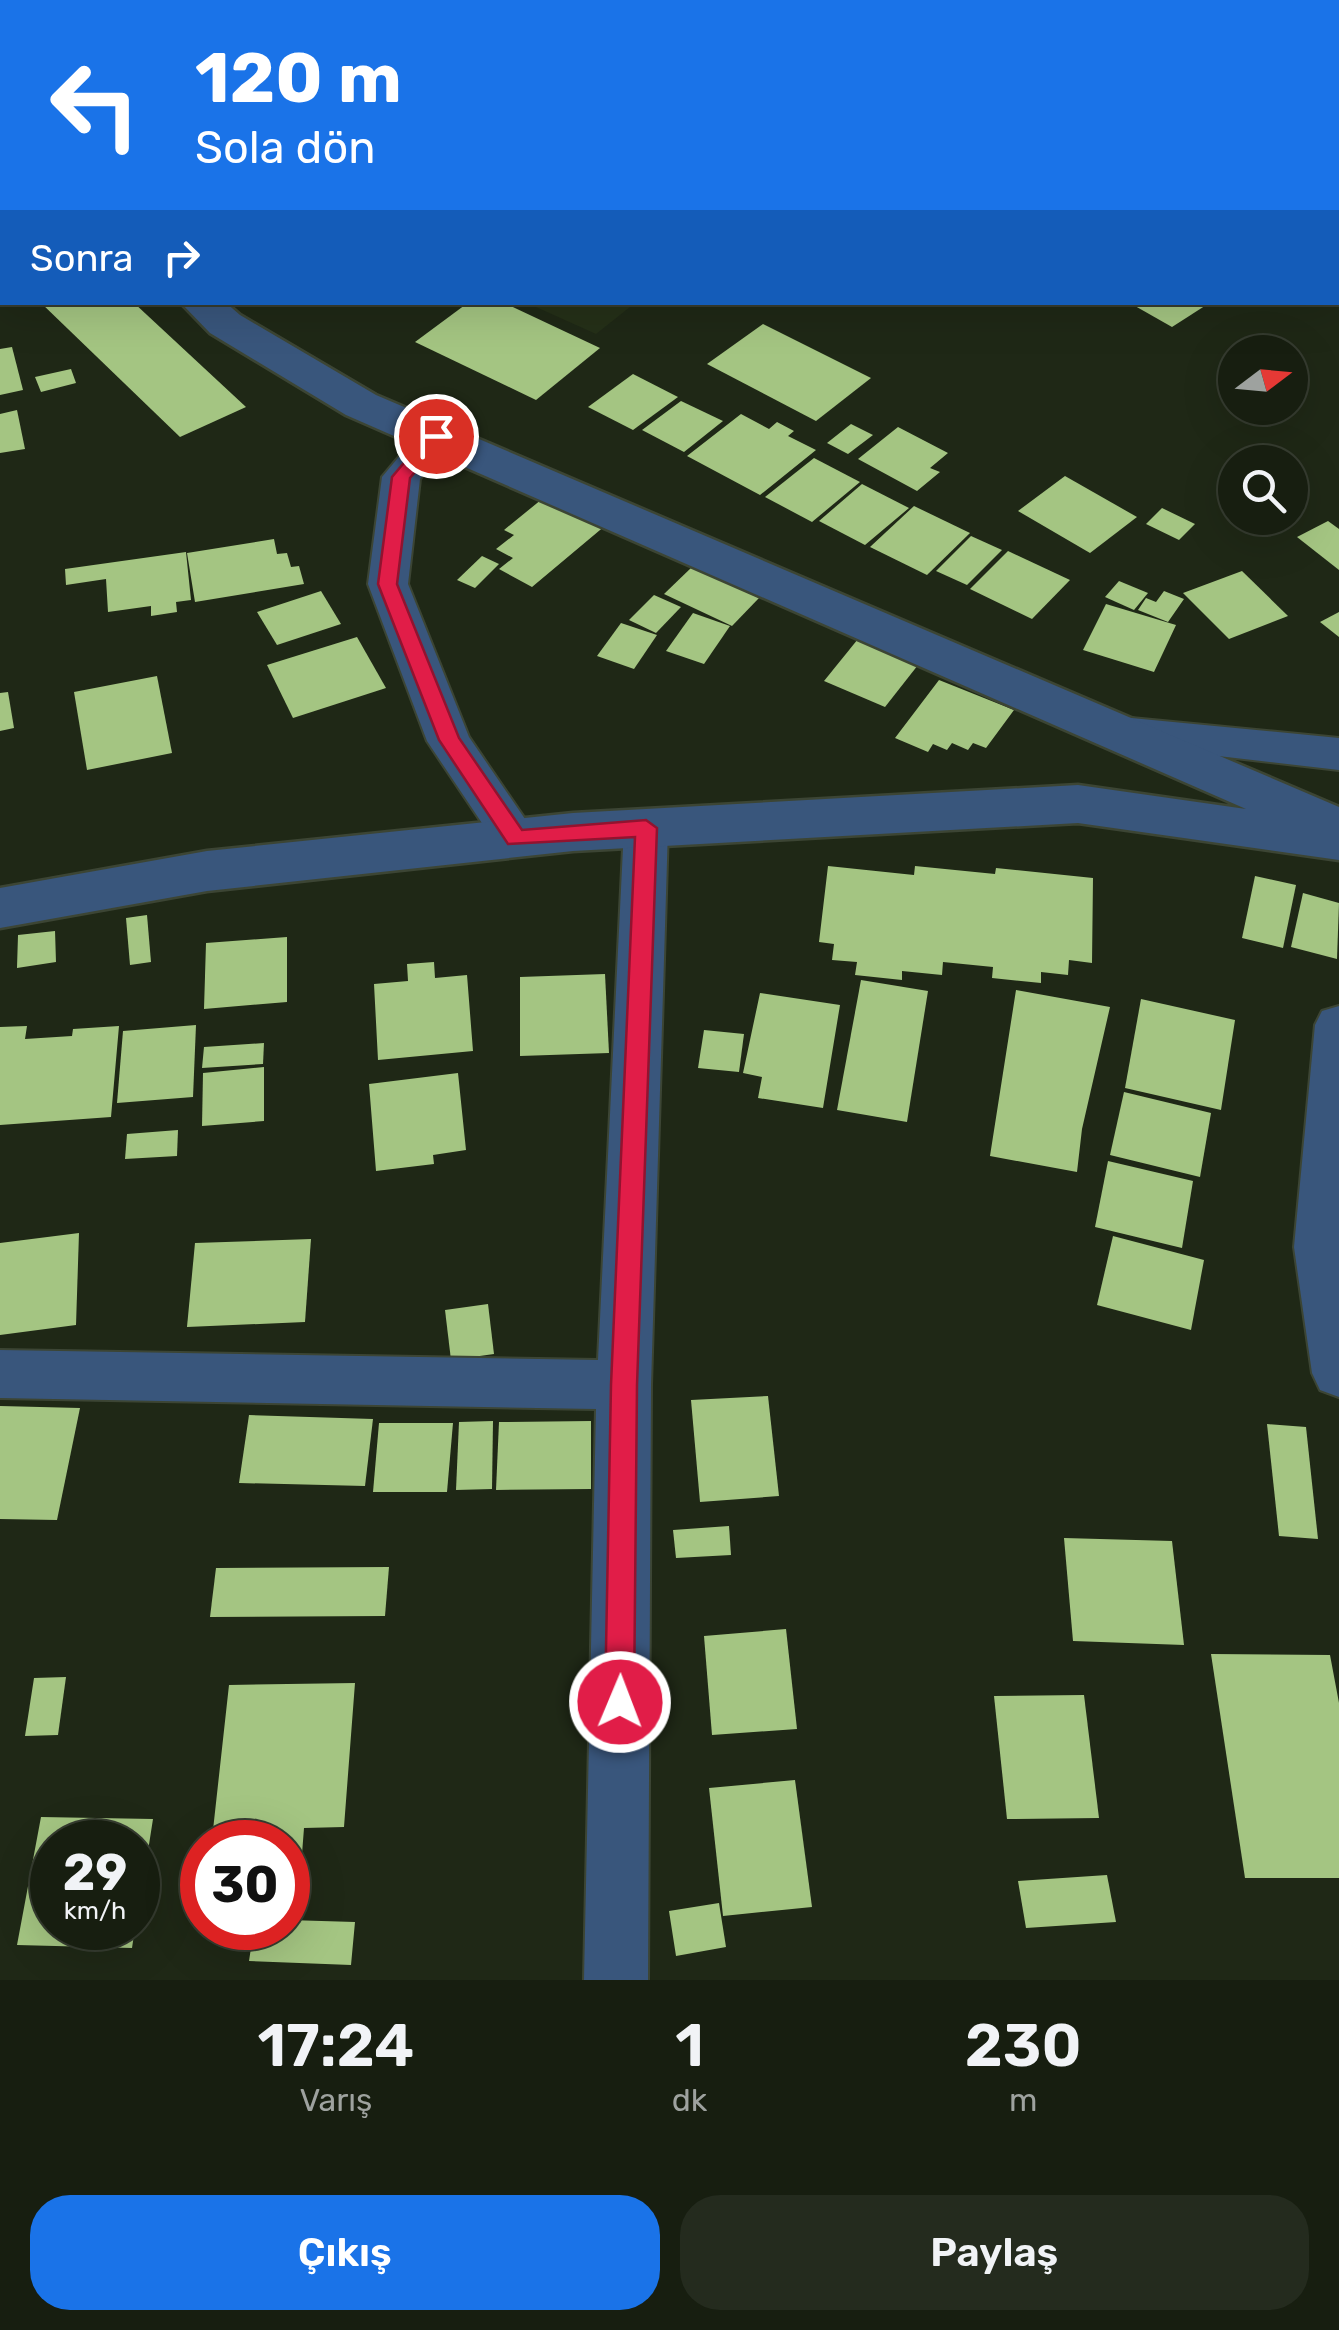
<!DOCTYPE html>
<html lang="tr">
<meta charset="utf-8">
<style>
:root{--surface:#171e10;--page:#242b1e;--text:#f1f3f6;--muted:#9ea29f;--line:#363c30;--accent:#1a73e8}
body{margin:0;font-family:Rubik,sans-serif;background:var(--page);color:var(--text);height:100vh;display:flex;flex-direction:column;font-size:38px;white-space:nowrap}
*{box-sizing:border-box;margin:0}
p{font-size:32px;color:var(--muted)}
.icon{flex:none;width:55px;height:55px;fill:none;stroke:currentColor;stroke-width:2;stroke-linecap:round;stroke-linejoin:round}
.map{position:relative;height:1980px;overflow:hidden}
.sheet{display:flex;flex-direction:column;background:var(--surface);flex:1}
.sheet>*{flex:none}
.guide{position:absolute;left:0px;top:0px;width:1340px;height:305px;box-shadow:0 10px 40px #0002,0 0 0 2px var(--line);background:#1a73e8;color:#fff;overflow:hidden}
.needle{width:65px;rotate:74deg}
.controls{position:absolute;left:1218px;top:335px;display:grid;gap:20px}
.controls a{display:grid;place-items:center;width:90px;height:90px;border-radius:50%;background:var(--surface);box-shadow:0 10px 40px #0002,0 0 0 2px var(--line);font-size:50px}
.speed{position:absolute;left:30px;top:1820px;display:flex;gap:20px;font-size:50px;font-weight:700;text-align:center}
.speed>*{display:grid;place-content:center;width:130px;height:130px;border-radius:50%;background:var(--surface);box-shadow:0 10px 40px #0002,0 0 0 2px var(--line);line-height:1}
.speed small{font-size:25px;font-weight:400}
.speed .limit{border:15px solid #d22;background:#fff;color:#111}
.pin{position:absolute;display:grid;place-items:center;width:85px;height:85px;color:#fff;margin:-42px;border:5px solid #fff;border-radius:50%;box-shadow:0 2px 10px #0007}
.me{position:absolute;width:110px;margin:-55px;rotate:1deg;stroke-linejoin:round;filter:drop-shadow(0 0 8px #0008)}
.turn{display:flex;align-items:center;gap:35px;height:210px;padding:0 30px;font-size:45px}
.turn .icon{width:130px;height:130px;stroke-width:2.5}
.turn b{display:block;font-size:70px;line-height:85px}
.then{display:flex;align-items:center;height:95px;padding:0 30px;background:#0003;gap:20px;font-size:38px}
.eta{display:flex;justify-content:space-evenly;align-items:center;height:170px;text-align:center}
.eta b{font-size:60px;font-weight:600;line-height:70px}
.cta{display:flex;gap:20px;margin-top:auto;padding:20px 30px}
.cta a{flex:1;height:115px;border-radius:40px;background:var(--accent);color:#fff;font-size:40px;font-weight:600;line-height:115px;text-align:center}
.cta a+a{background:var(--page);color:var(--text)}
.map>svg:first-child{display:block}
</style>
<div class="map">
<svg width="1339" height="1980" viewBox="0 0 1339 1980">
<rect width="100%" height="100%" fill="#1f2816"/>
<!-- built -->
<path fill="#253018" d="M527,303L635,302V303L596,334Z"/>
<!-- building -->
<g fill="#a4c582">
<path d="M40,302H133L246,407L180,437Z"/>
<path d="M469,302H502L600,348L536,400L415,342Z"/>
<path d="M1128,302H1211L1172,327Z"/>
<path d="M763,324L871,378L816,421L707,364Z"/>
<path d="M12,347L23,390L0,395V349Z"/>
<path d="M71,369L76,383L41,392L35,377Z"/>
<path d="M633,374L678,397L633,430L588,407Z"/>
<path d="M681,401L723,421L684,452L642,430Z"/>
<path d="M17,410L25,449L0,453V414Z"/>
<path d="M741,414L769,429L777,422L794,431L788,436L816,450L760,495L687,456Z"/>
<path d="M851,424L873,435L848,454L827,443Z"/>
<path d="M898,427L948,453L930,468L940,472L917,491L858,459Z"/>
<path d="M814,458L860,482L812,522L765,497Z"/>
<path d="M1065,476L1137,517L1090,553L1018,511Z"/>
<path d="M862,484L909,508L865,545L819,521Z"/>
<path d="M547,495L606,525L532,587L499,569L513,558L496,549L514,535L504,530Z"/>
<path d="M914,506L970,533L927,575L870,547Z"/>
<path d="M1162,508L1195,524L1179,540L1146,524Z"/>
<path d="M1328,521L1339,529V570L1297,537Z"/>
<path d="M971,536L1002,550L967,585L936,571Z"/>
<path d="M274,539L277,554L287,553L291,567L299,566L304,584L195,602L187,553Z"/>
<path d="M1008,551L1070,580L1032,619L970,589Z"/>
<path d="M186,552L191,600L176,602L177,612L151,616V606L108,612L106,579L66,585L65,569Z"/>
<path d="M482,556L499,564L475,588L457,580Z"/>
<path d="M692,567L759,598L732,626L664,594Z"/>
<path d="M1242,571L1288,616L1229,639L1183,593Z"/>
<path d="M1119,581L1148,593L1134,610L1105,597Z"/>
<path d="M321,591L341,624L277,645L257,612Z"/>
<path d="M1164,591L1184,599L1168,622L1138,610L1146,598L1156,602Z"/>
<path d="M654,595L681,607L656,633L629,620Z"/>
<path d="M1106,604L1176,625L1154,672L1083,650Z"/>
<path d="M1339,612V637L1320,622Z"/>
<path d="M693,613L730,626L704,664L666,651Z"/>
<path d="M621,623L657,635L634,669L597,656Z"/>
<path d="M357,637L386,688L293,718L267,665Z"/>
<path d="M858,639L918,665L885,707L824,681Z"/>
<path d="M157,676L172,753L87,770L74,692Z"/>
<path d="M939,680L1014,710L986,748L973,743L968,750L952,743L947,750L933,744L928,752L895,738Z"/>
<path d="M8,692L14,728L0,731V693Z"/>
<path d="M828,866L914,875L915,866L995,874L996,868L1093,878L1092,963L1069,960L1068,975L1041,972V983L992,978L993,967L943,962L942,975L902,971V980L855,975L857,962L832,960L834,944L819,942Z"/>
<path d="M1255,876L1296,885L1283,948L1242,938Z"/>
<path d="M1303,893L1339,903L1337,959L1291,947Z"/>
<path d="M147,915L151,962L130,965L126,918Z"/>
<path d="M55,931L56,962L17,968L18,935Z"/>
<path d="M287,937V1002L204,1009L206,943Z"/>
<path d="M434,962L435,978L467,975L473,1051L378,1060L374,984L408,981L407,964Z"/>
<path d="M605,974L609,1053L520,1056V977Z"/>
<path d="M861,980L928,991L907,1122L837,1110Z"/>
<path d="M1016,990L1110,1007L1082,1129L1077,1172L990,1156Z"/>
<path d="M760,993L840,1005L823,1108L758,1098L762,1077L743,1073Z"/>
<path d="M1141,999L1235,1020L1221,1110L1125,1088Z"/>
<path d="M196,1025L193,1097L117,1103L123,1031Z"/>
<path d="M27,1026L25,1039L72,1036L73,1029L119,1026L111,1117L0,1125V1027Z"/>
<path d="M704,1030L744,1034L739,1072L698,1068Z"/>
<path d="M264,1043L263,1064L202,1068L204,1047Z"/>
<path d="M264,1067V1121L202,1126L203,1073Z"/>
<path d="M458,1073L466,1150L433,1155L434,1164L376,1171L369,1084Z"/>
<path d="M1124,1092L1211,1113L1200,1177L1110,1155Z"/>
<path d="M178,1130L177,1156L125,1159L127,1134Z"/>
<path d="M1108,1161L1193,1181L1182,1248L1095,1227Z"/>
<path d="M79,1233L76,1325L0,1335V1243Z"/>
<path d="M1113,1236L1204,1260L1191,1330L1097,1305Z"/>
<path d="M311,1239L305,1322L187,1327L195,1243Z"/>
<path d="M488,1304L494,1354L451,1360L445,1310Z"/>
<path d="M768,1396L779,1496L700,1502L691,1400Z"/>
<path d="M0,1406L80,1408L57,1520L0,1519Z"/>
<path d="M249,1415L373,1419L365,1486L239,1483Z"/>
<path d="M493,1421L492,1489L456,1490L459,1422Z"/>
<path d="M591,1421V1489L496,1490L499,1422Z"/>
<path d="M379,1423H453L447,1492H373Z"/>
<path d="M1267,1424L1306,1427L1318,1539L1279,1536Z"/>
<path d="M729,1526L731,1555L676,1558L673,1530Z"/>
<path d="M1064,1538L1172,1541L1184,1645L1073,1641Z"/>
<path d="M389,1567L385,1616L210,1617L216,1568Z"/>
<path d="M786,1629L797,1729L712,1735L704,1636Z"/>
<path d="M1211,1654L1330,1655L1339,1703V1878H1245Z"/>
<path d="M66,1677L58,1735L25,1736L34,1678Z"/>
<path d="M355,1683L344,1827L304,1828L302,1854H288V1842H261L262,1829L213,1830L229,1685Z"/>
<path d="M1084,1695L1099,1818L1007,1819L994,1696Z"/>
<path d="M795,1780L812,1907L723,1916L709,1788Z"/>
<path d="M41,1817L153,1819L140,1902L138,1842H52V1928H135L132,1948L17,1945Z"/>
<path d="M1107,1875L1116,1922L1026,1928L1018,1881Z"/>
<path d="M719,1903L726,1947L676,1956L669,1911Z"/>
<path d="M288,1920L355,1922L351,1965L249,1961L254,1928H288Z"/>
</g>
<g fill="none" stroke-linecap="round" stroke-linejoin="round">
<!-- minor casing -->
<g stroke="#3c4534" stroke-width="4">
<g id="minor">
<path d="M716,0H748L749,2H718Z"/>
<rect x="0" y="13" width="2" height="18"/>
<rect x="1338" y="234" width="1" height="21"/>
<path d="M0,265L2,266V287H0Z"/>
<path d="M436,424L449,428L455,436L420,479L408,584L469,737L538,838L532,850L516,855L500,850L427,741L368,584L382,477L423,428Z"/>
<path d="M1121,717L1339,738V770L1106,743L1099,732L1106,721Z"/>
<path d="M646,811L662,816L668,828L651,1385L648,1980H584L596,1409L0,1398V1350L598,1360L624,828L630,816Z"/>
<path d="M1339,1006V1397L1320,1390L1312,1373L1294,1247L1315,1025L1322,1011Z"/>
</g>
</g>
<!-- tertiary casing -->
<g stroke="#3c4534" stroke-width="5">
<g id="tertiary">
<rect x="0" y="106" width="2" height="25"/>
<path d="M180,302H225L240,315L376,395L1339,807V860L1078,823L573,851L207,891L0,928V888L207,851L573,813L1078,785L1246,809L346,415L210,333Z"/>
</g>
</g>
<!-- minor -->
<use href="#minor" fill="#39567c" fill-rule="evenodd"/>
<!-- tertiary -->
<use href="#tertiary" fill="#39567c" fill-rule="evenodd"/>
</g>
<!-- route -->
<path fill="#e11d48" stroke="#92132f" stroke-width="2.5" d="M436,430L445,436L410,478L397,584L459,738L522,830L646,820L657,828L637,1385L634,1702L630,1712L620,1716L610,1712L605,1702L611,1385L635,837L508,844L439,740L378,584L392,477L430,432Z"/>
</svg>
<div class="controls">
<a><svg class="needle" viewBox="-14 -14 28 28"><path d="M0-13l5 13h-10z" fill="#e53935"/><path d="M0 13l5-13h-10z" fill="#9ea29f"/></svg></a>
<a><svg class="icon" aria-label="search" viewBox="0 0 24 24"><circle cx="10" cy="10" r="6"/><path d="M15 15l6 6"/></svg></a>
</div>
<div class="speed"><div>29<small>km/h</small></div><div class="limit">30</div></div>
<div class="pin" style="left:436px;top:436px;background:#d93025"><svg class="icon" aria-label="arrive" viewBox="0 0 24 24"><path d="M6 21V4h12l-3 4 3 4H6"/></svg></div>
<svg class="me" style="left:620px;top:1702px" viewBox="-20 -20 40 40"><circle r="17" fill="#e11d48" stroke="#fff" stroke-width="3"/><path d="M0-11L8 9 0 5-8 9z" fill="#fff"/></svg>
<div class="guide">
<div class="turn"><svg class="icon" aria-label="left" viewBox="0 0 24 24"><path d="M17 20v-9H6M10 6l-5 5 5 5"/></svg><div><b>120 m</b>Sola dön</div></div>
<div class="then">Sonra<svg class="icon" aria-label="right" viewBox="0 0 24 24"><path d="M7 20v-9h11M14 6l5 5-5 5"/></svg></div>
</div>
</div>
<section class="sheet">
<div class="eta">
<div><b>17:24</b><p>Varış</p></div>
<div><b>1</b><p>dk</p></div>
<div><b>230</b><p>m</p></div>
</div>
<div class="cta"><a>Çıkış</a><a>Paylaş</a></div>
</section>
